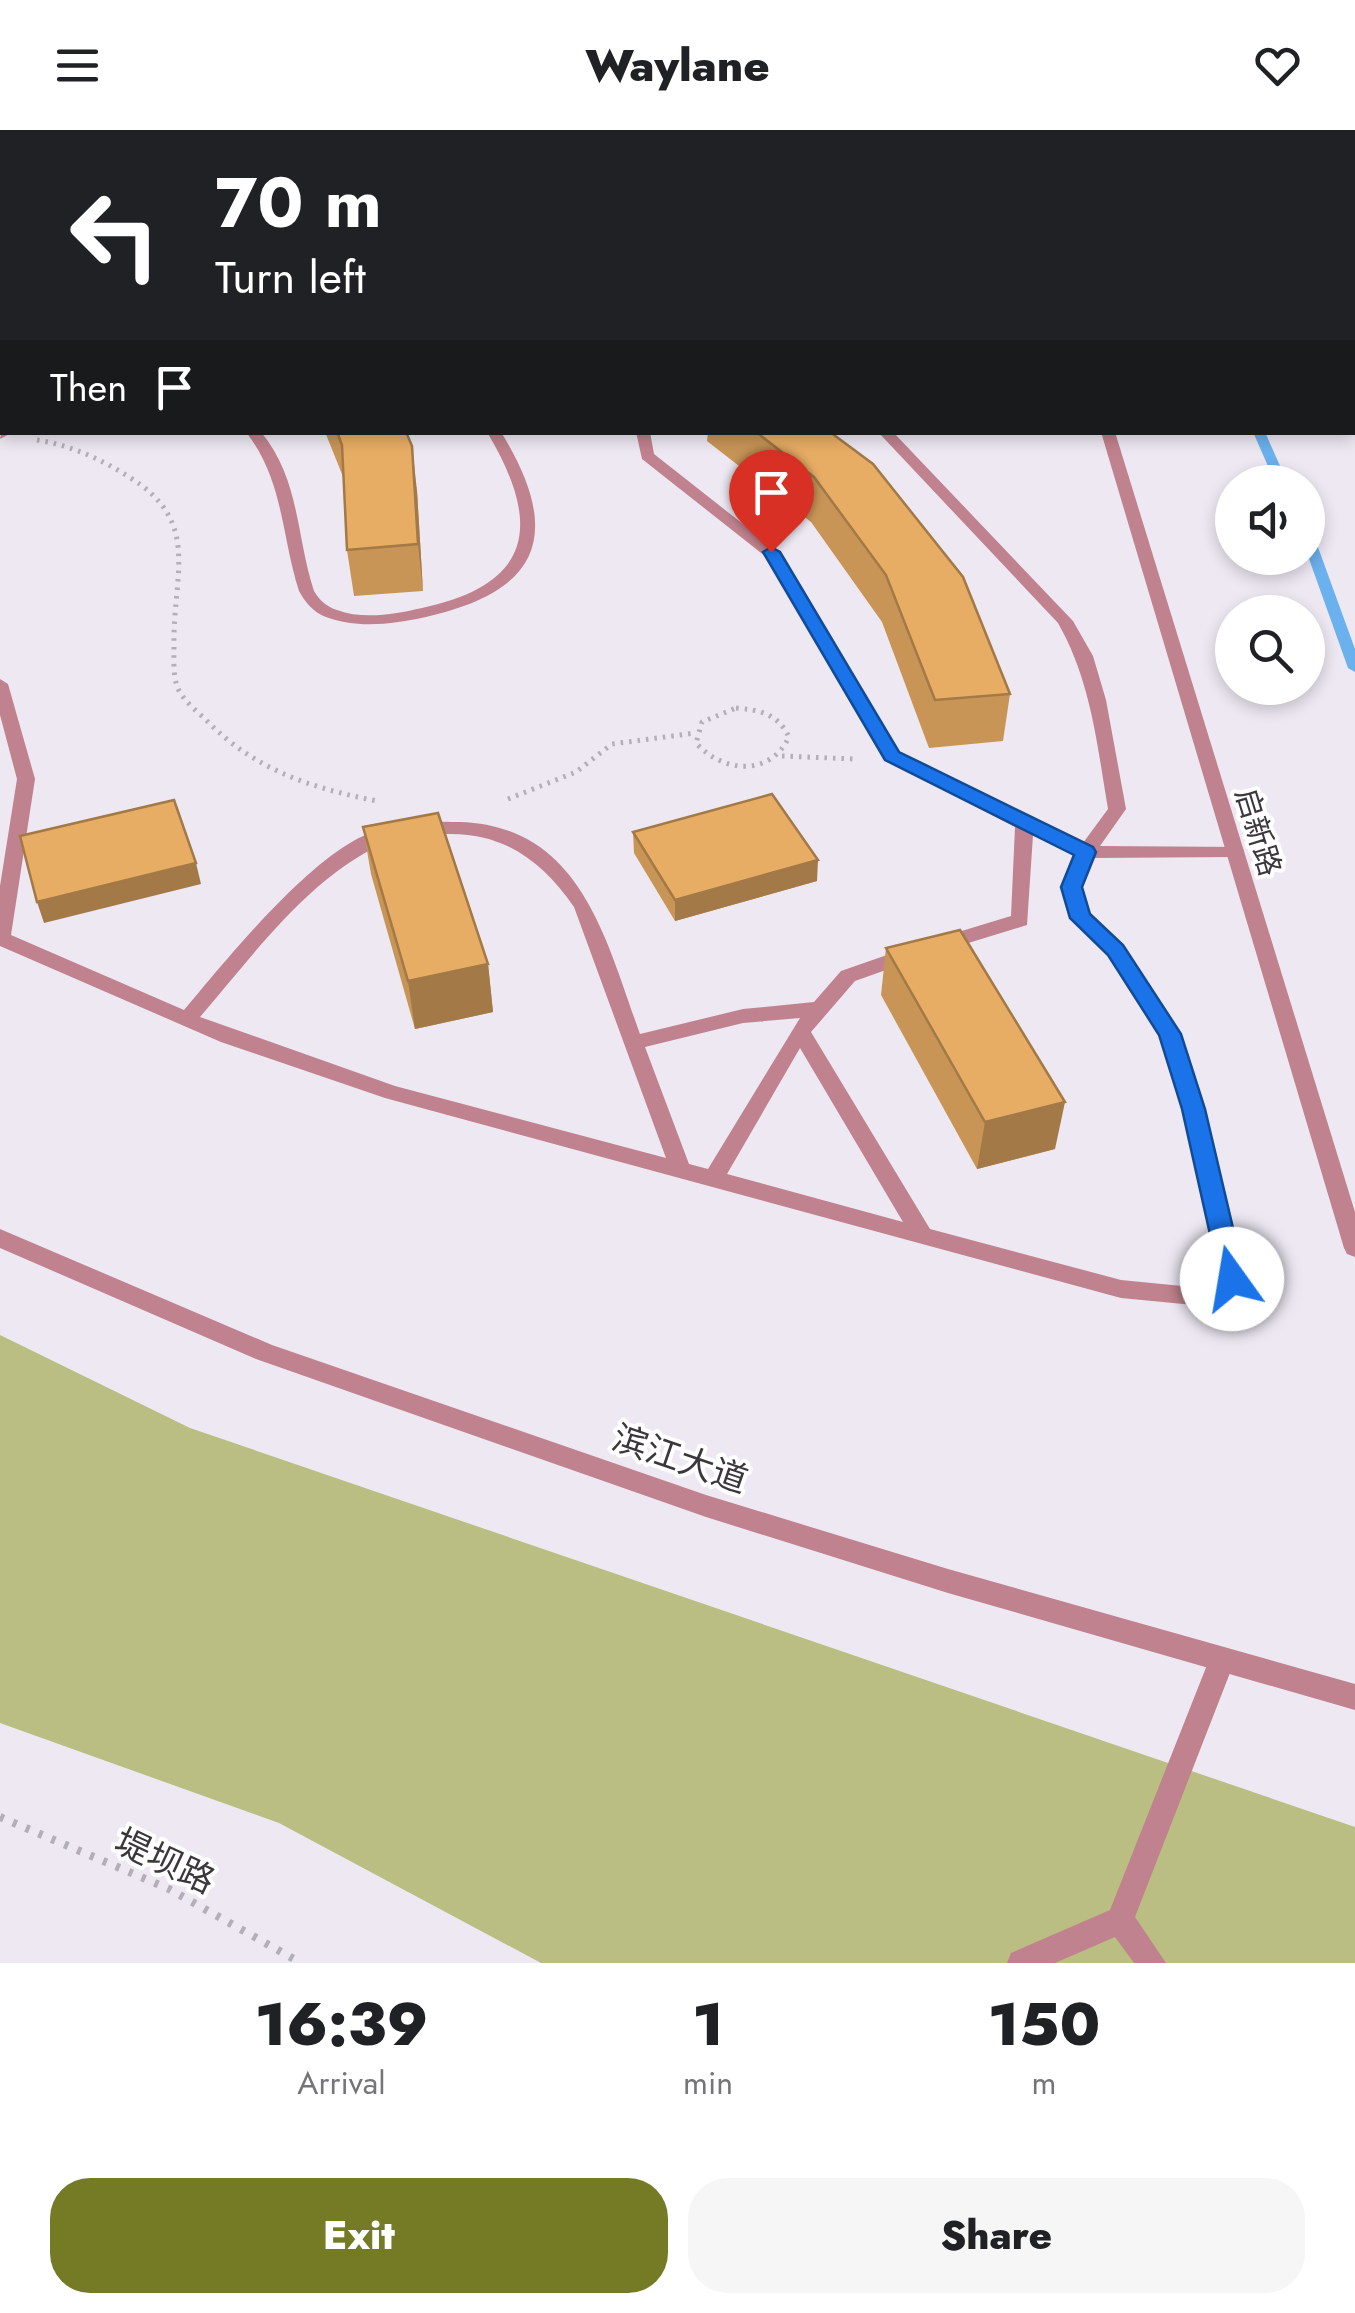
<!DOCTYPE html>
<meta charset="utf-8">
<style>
:root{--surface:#fff;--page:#f6f6f6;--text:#202124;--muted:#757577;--accent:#757b24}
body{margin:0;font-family:Jost,"Noto Sans SC",sans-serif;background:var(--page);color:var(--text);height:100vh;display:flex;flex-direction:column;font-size:38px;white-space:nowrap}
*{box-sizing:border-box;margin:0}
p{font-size:32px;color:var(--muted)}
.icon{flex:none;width:55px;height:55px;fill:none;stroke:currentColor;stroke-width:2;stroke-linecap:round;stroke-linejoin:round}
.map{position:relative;height:1833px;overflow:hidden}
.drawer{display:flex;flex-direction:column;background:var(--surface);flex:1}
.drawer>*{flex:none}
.banner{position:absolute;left:0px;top:0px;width:1355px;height:305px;box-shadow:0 5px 15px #0003;background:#202124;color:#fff;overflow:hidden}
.fabs{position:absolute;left:1215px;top:335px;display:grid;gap:20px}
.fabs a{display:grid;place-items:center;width:110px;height:110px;border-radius:50%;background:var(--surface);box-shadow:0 5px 15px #0003;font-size:50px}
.pin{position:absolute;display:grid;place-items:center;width:85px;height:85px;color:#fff;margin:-102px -42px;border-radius:50% 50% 50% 0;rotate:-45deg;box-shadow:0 0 10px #0007}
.pin .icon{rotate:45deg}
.me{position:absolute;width:110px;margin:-55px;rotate:347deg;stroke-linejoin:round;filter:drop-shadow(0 0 8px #0008)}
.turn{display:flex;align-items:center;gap:35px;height:210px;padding:0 50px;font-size:45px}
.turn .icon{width:130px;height:130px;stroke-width:2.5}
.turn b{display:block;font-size:70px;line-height:85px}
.then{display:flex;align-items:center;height:95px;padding:0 50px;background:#0003;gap:20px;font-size:38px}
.eta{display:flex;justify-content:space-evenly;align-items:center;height:170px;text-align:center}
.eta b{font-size:60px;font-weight:800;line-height:70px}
.cta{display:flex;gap:20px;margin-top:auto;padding:20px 50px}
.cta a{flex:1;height:115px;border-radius:40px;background:var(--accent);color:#fff;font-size:40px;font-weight:800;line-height:115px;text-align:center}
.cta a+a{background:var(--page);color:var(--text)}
header{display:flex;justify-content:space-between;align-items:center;height:130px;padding:0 50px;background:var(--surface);font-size:45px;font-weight:800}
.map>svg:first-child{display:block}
</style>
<header><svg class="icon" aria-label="menu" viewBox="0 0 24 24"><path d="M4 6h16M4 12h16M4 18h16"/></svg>Waylane<svg class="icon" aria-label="heart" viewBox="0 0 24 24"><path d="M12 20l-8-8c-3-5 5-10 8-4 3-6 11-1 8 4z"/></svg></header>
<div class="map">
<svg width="1355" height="1833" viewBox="0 0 1355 1833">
<rect width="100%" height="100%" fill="#ede8f2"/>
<!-- green -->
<path fill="#babe82" d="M0,1205L190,1298L1355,1697V1833H541L279,1693L0,1593Z"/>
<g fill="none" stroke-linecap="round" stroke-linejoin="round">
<!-- stream -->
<g fill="#6bb1ed" fill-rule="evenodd">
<rect x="1352" y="191" width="3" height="7"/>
<path d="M1253,302H1265L1287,352H1275Z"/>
<path d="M1308,405L1315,409L1355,519V542L1348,538L1308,426Z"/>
</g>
<!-- path-far1 -->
<g stroke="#b3afb7" stroke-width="5" stroke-dasharray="2.5 6" stroke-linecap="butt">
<path d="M37,310C70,315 101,329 129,347C203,392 172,446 174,518C174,530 173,544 177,556C182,570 197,581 207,591C255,640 311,658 377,671"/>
<path d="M736,578C760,580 778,584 789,607C770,647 723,643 696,613L702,592Z"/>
<path d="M782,626L854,629"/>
<path d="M508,669L576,642L612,614L695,603"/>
</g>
<!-- path -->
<path stroke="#b3afb7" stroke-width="8" stroke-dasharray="4 10" stroke-linecap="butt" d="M0,1687L169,1759L301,1833"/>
<!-- service -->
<g fill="#c0828e" fill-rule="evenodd">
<path d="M0,76L2,77V84H0Z"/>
<path d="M0,118L2,119V130L0,129Z"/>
<path d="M2,299V302H13L0,309Z"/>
<path d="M246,302H261C300,349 296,406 314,461C319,470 327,477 337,480C363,490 396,484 422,478C534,454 542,394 487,302H501C563,403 542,461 426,487C394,494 357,499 326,487C313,482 305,472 299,461C281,405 284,351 246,302Z"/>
<path d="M636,302H650L654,324L776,420L898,622L1083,713L1108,679C1097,614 1091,551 1058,493L878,302H893L1073,491L1093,526L1106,570L1126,679L1100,716L1241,717L1244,721L1241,725L1235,727L1093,728L1080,757L1089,784L1122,815L1180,904L1203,979L1243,1149L1240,1155L1194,1175L1121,1168L385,968L221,912L0,816V756L17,649L0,585V549L8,554L35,649L11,805L184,880C220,838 337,689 395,700L398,704L395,708C311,743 258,820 200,887L395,956L666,1028L574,777C542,731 503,702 446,704C432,704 419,709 409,700C421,689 445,692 460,692C582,696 606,811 640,904L743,879L814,872L841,841L907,818L914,820L917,825L914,830L855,851L811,902L930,1099L1121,1150L1192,1157L1220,1144L1183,979L1160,905L1108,825L1074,792L1062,757L1076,725L1033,705L1027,795L939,822L932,820L929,815L932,810L1011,786L1015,697L886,630L765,426L642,329ZM800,888L708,1039L689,1034L645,917L743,893ZM800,918L903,1092L727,1044Z"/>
</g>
<!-- minor -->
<g fill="#c0828e" fill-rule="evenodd">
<path d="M228,0H240V2H229Z"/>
<rect x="0" y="26" width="2" height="7"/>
<rect x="1352" y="264" width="3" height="8"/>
<path d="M1222,1518L1231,1521L1235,1530L1135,1787L1166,1833H1134L1115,1807L1055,1833H1007L1011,1823L1110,1780L1209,1530L1213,1521Z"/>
</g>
<!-- tertiary -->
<g fill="#c0828e" fill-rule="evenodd">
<path d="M1008,0H1020V2H1009Z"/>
<path d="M1040,0H1052L1053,2H1042Z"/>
<path d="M1101,302H1115L1355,1082V1127L1347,1124L1344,1118Z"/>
<path d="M0,1099L272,1215L706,1365L948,1439L1355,1554V1580L948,1463L706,1387L256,1229L0,1118Z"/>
</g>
</g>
<!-- wall -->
<g fill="#c89557">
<path d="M325,302H406L417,361L423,461L354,466L347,420L344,349Z"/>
<path d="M708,302H830L1010,564L1003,611L929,618L882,492L811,392L707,311Z"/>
<path d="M363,697L488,834L493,882L415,899L371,744Z"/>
<path d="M633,702L817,751L675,791L634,723Z"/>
<path d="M886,818L1055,1019L977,1039L881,865Z"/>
</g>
<!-- shaded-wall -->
<g fill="#a27947">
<path d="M412,316L417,361L423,461L418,414Z"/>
<path d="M818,730L817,751L675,791V770Z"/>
<path d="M196,733L201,754L44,793L37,772Z"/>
<path d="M488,834L493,882L415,899L408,851Z"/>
<path d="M1065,972L1055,1019L977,1039L985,992Z"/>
</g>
<!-- building -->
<g fill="#e8ad65" stroke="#a27947" stroke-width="2.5">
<path d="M337,302H406L412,316L418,414L347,420L342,315Z"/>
<path d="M756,302H830L873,334L963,447L1010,564L935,570L886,445L814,347Z"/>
<path d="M772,664L818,730L675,770L633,702Z"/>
<path d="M174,670L196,733L37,772L20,706Z"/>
<path d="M438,683L488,834L408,851L363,697Z"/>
<path d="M960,800L1065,972L985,992L886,818Z"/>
</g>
<!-- route -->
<path fill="#1a73e8" stroke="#114b97" stroke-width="2.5" d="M771,417L780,422L899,622L1093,717L1096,722L1082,757L1090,784L1123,815L1181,904L1205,979L1245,1149L1241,1156L1232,1159L1223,1156L1220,1149L1182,979L1159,905L1108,825L1070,788L1061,757L1074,725L885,630L763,422Z"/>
<g text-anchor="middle" stroke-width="8" stroke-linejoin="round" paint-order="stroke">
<!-- street labels -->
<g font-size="30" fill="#3a383c" stroke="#fff">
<text transform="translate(1258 702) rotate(73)" y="10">启新路</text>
</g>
<!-- near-street labels -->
<g font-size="35" fill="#3a383c" stroke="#fff">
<text transform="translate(680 1329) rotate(19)" y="12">滨江大道</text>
<text transform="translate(165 1731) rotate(25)" y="12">堤坝路</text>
</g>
</g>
</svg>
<div class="fabs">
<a><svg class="icon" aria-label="sound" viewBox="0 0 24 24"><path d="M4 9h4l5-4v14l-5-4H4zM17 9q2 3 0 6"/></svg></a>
<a><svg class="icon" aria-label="search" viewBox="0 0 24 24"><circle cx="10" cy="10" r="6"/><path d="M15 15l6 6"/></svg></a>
</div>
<div class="pin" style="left:771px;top:422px;background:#d93025"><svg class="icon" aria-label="arrive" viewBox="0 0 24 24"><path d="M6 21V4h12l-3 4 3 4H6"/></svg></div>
<svg class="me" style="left:1232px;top:1149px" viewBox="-20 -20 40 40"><circle r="19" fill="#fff"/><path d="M0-13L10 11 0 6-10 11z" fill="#1a73e8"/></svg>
<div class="banner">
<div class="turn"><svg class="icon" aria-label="left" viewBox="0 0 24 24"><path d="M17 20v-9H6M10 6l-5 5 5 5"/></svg><div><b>70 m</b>Turn left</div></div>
<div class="then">Then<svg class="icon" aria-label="arrive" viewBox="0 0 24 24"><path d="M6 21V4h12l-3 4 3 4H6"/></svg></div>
</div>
</div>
<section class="drawer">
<div class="eta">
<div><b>16:39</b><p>Arrival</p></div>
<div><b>1</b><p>min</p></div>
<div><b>150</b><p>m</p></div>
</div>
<div class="cta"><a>Exit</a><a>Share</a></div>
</section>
